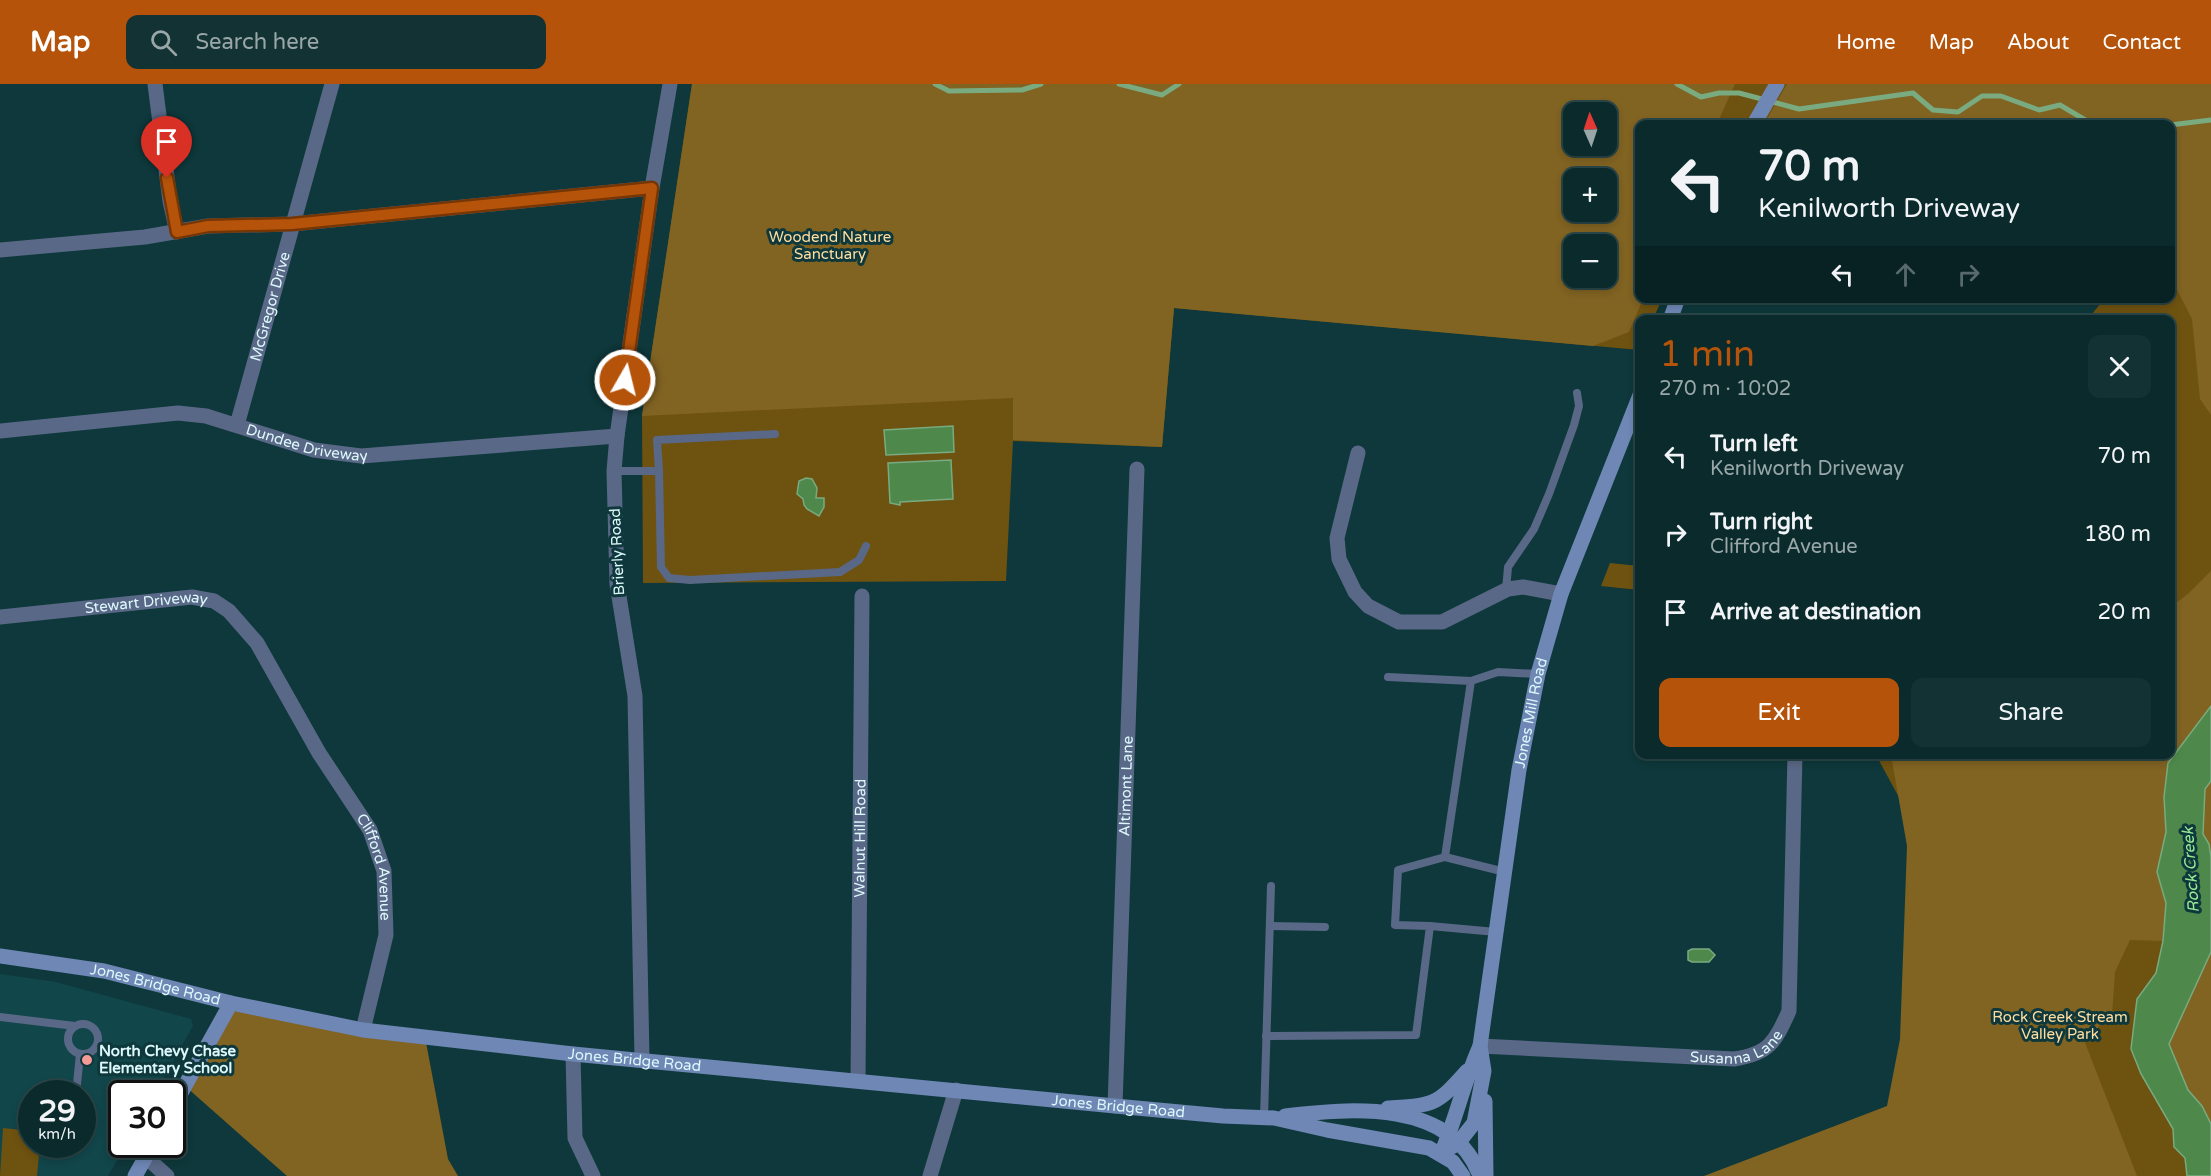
<!DOCTYPE html>
<meta charset="utf-8">
<style>
:root{--surface:#0a2a2c;--page:#133234;--text:#f1f3f6;--muted:#99a7a9;--line:#2a4648;--accent:#b45309}
body{margin:0;font-family:"Varela Round",sans-serif;background:var(--page);color:var(--text);height:100vh;display:flex;flex-direction:column;font-size:22px;white-space:nowrap}
*{box-sizing:border-box;margin:0}
p{font-size:20px;color:var(--muted)}
.icon{flex:none;width:33px;height:33px;fill:none;stroke:currentColor;stroke-width:2;stroke-linecap:round;stroke-linejoin:round}
.map{position:relative;flex:1;overflow:hidden}
.side{position:absolute;left:1635px;top:231px;width:540px;height:444px;display:flex;flex-direction:column;background:var(--surface);border-radius:12px;box-shadow:0 3px 9px #0003,0 0 0 2px var(--line)}
.side>*{flex:none}
.guide{position:absolute;left:1635px;top:36px;width:540px;height:183px;border-radius:12px;box-shadow:0 3px 9px #0003,0 0 0 2px var(--line);background:#0a2a2c;color:var(--text);overflow:hidden}
.needle{width:39px;rotate:357deg}
.fabs{position:absolute;left:1563px;top:18px;display:grid;gap:12px}
.fabs a{display:grid;place-items:center;width:54px;height:54px;border-radius:12px;background:var(--surface);box-shadow:0 3px 9px #0003,0 0 0 2px var(--line);font-size:30px}
.speed{position:absolute;left:18px;top:996px;display:flex;gap:12px;font-size:30px;font-weight:700;text-align:center}
.speed>*{display:grid;place-content:center;width:78px;height:78px;border-radius:50%;background:var(--surface);box-shadow:0 3px 9px #0003,0 0 0 2px var(--line);line-height:1}
.speed small{font-size:15px;font-weight:400}
.speed .limit{border:3px solid #111;border-radius:9px;background:#fff;color:#111}
.pin{position:absolute;display:grid;place-items:center;width:51px;height:51px;color:#fff;margin:-62px -26px;border-radius:50% 50% 50% 0;rotate:-45deg;box-shadow:0 0 6px #0007}
.pin .icon{rotate:45deg}
.me{position:absolute;width:66px;margin:-33px;rotate:8deg;stroke-linejoin:round;filter:drop-shadow(0 0 4px #0008)}
.turn{display:flex;align-items:center;gap:21px;height:126px;padding:0 24px;font-size:27px}
.turn .icon{width:78px;height:78px;stroke-width:2.5}
.turn b{display:block;font-size:42px;line-height:51px}
.lanes{display:flex;align-items:center;height:57px;padding:0 24px;background:#0003;justify-content:center;gap:30px;direction:ltr}
.lanes .off{opacity:.35}
.round{display:grid;place-items:center;flex:none;width:63px;height:63px;border-radius:12px;background:var(--page)}
.overview{display:flex;align-items:center;justify-content:space-between;height:102px;padding:0 24px}
h1{font-size:36px;font-weight:600;line-height:45px;color:var(--accent)}
.action{display:flex;gap:12px;margin-top:auto;padding:12px 24px}
.action a{flex:1;height:69px;border-radius:12px;background:var(--accent);color:#fff;font-size:24px;font-weight:600;line-height:69px;text-align:center}
.action a+a{background:var(--page);color:var(--text)}
ul{padding:0;list-style:none}
li{display:flex;align-items:center;gap:18px;height:78px;padding:0 24px}
li div{flex:1}
li b{display:block;font-size:22px}
li em{font-style:normal}
header{display:flex;align-items:center;gap:36px;box-sizing:border-box;height:84px;padding:0 30px;background:var(--accent);color:#fff}
header strong{font-size:28px}
nav{display:flex;gap:33px;margin-inline-start:auto;font-size:21px}
.search{width:420px;height:54px;background:var(--page);display:flex;align-items:center;gap:15px;box-sizing:border-box;padding:0 21px;border-radius:12px;color:var(--muted);font-size:22px}
.map>svg:first-child{display:block}
</style>
<header>
<strong>Map</strong>
<div class="search"><svg class="icon" aria-label="search" viewBox="0 0 24 24"><circle cx="10" cy="10" r="6"/><path d="M15 15l6 6"/></svg>Search here</div>
<nav><a>Home</a><a>Map</a><a>About</a><a>Contact</a></nav>
</header>
<div class="map">
<svg width="2211" height="1092" viewBox="0 0 2211 1092">
<rect width="100%" height="100%" fill="#0e383b"/>
<!-- built -->
<path fill="#11464b" fill-rule="evenodd" d="M0,890L56,898L191,935L193,942L155,1009L122,1010V1060L126,1061L108,1092H0ZM32,1010H82V1060H32Z"/>
<!-- green -->
<g fill="#6e5210" fill-rule="evenodd">
<path d="M692,0H2211V1092H2033L1915,743L1876,671L2170,670V236L2088,235L2104,215L2170,214V40H1640V214L1662,215L1653,235L1640,236L1639,266L1174,224L1162,363L1013,357L1006,497L643,499L642,332ZM1574,28H1606V62H1574ZM1574,94H1606V128H1574ZM1574,160H1606V194H1574Z"/>
<path d="M1610,479L1639,482V506L1601,502Z"/>
<path d="M3,1044L31,1047L32,1060L40,1061L37,1092H0Z"/>
</g>
<!-- forest -->
<g fill="#816322" fill-rule="evenodd">
<path d="M692,0H1735L1717,40H1640V214L1643,215L1629,248L1593,262L1174,224L1162,363L1013,356V314L642,332ZM1606,28V62H1574V28ZM1606,94V128H1574V94ZM1606,160V194H1574V160Z"/>
<path d="M1787,0H2211V331L2200,315L2192,235L2171,194L2170,40H1764Z"/>
<path d="M2211,487V622L2164,713L2166,748L2157,788L2166,819L2163,857L2130,856L2115,888L2112,931L2084,956L2137,1092H1704L1887,1022L1900,955L1907,762L1891,671L2170,670L2171,523L2189,509Z"/>
<path d="M2211,697V773L2209,760L2203,750L2205,705Z"/>
<path d="M2211,868V1040L2202,1022L2188,1007L2169,960Z"/>
<path d="M231,919L425,953L448,1075L458,1092H287L185,1002Z"/>
</g>
<!-- water -->
<g fill="#4e894b" stroke="#79aa80" stroke-width="1.5">
<path d="M953,342L954,368L886,371L884,346Z"/>
<path d="M951,376L953,415L900,418V421L890,419L888,379Z"/>
<path d="M806,394L812,395L817,404L816,414H824V423L819,432L807,425L804,421L803,415L797,410L799,397Z"/>
<path d="M2211,622V697L2205,705L2203,750L2209,760L2211,773V868L2169,960L2188,1006L2202,1022L2211,1040V1092H2187L2185,1074L2174,1063L2173,1045L2141,990L2131,965L2137,915L2156,889L2163,857L2166,819L2157,788L2166,748L2164,713L2168,679Z"/>
<path d="M1692,865H1709L1715,871L1709,878H1692L1688,876V867Z"/>
</g>
<g fill="none" stroke-linecap="round" stroke-linejoin="round">
<!-- stream -->
<g stroke="#79aa80" stroke-width="5">
<path d="M935,0L949,7L1022,6L1041,0"/>
<path d="M1119,0L1162,11L1179,0"/>
<path d="M1677,0L1701,13L1719,9H1739L1799,25L1913,9L1933,26L1958,28L1982,12H2001L2039,26L2060,21L2092,40L2119,37L2134,40"/>
<path d="M2170,41L2211,36"/>
</g>
<!-- lane -->
<g stroke="#596886" stroke-width="8">
<path d="M614,387H659L657,356L775,350"/>
<path d="M659,387L661,483L669,494L690,496L840,488L859,476L866,462"/>
<path d="M1506,506L1508,483L1534,445L1549,410L1574,341L1579,322L1577,309"/>
<path d="M1388,593L1471,597L1445,773"/>
<path d="M1471,597L1498,588L1538,590"/>
<path d="M1270,842L1325,843"/>
<path d="M1430,842L1496,848"/>
<path d="M0,933L75,942"/>
<circle cx="83" cy="955" r="15"/>
<path d="M1266,952L1416,951L1430,842L1395,841L1398,786L1445,773L1505,788"/>
<path d="M76,1010L80,970"/>
<path d="M1264,1033L1271,802"/>
</g>
<!-- street -->
<g stroke="#596886" stroke-width="15">
<path d="M155,0L170,117L177,148"/>
<path d="M0,166L145,153L208,142L292,140L652,104"/>
<path id="s1" d="M237,341L332,0"/>
<path id="s2" d="M0,347L178,329L206,332L314,366L361,372L617,352"/>
<path d="M1358,369L1337,454L1339,475L1355,508L1368,522L1399,538H1442L1508,505L1523,503L1561,510"/>
<path id="s3" d="M0,533L192,513L214,517L229,527L257,559L319,669L370,746L384,787L386,851L363,946"/>
<path id="s4" d="M1480,962L1734,975C1769,970 1775,958 1789,927L1795,670"/>
<path d="M573,970L575,1054L593,1092"/>
<path d="M642,975L635,612L617,500L614,387L617,352L652,104L670,0"/>
<path id="s5" d="M858,996L862,512"/>
<path id="s6" d="M1115,1022L1137,385"/>
<path d="M146,1073L167,1092"/>
<path d="M930,1092L956,1006"/>
</g>
<!-- secondary -->
<g stroke="#6e87b5" stroke-width="15">
<path d="M1754,40L1777,0"/>
<path d="M1670,236L1678,214"/>
<path id="s7" d="M0,872L104,887L231,919L363,946L573,970L1115,1022L1223,1032L1274,1034L1327,1046L1429,1064L1453,1078L1463,1092"/>
<path d="M1485,1017L1486,1092"/>
<path d="M1388,1024C1434,1021 1436,1022 1467,987"/>
<path d="M172,1025L231,919"/>
<path d="M1285,1032C1350,1024 1452,1015 1480,1092"/>
<path d="M1452,1063L1459,1058L1474,1039L1484,987L1480,962"/>
<path id="s8" d="M1441,1070C1456,1035 1464,997 1480,962L1519,686L1538,590L1561,510L1640,311"/>
<path d="M135,1092L153,1060"/>
</g>
</g>
<g fill="none" stroke-linecap="round" stroke-linejoin="round">
<!-- route casing -->
<g stroke="#753606" stroke-width="15">
<path id="route" d="M167,94L177,148L208,142L292,140L652,104L625,296"/>
</g>
<!-- route -->
<use href="#route" stroke="#b45309" stroke-width="10"/>
</g>
<!-- markers -->
<circle fill="#f59b97" stroke="#0e383b" stroke-width="2" cx="87" cy="976" r="6"/>
<g text-anchor="middle" stroke-width="6" stroke-linejoin="round" paint-order="stroke">
<!-- park labels -->
<g font-size="15" fill="#ffdea1" stroke="#0e383b">
<text x="830" y="158">Woodend Nature<tspan x="830" dy="17">Sanctuary</tspan></text>
<text x="2060" y="938">Rock Creek Stream<tspan x="2060" dy="17">Valley Park</tspan></text>
</g>
<!-- street labels -->
<g font-size="15" fill="#ddf8fb" stroke="#0e383b">
<text dy="5" stroke="none"><textPath href="#s1" startOffset="123">McGregor Drive</textPath></text>
<text dy="5" stroke="none"><textPath href="#s2" startOffset="312">Dundee Driveway</textPath></text>
<text transform="translate(617 468) rotate(-93)" y="5">Brierly Road</text>
<text dy="5" stroke="none"><textPath href="#s3" startOffset="147">Stewart Driveway</textPath></text>
<text dy="5" stroke="none"><textPath href="#s8" startOffset="452">Jones Mill Road</textPath></text>
<text dy="5" stroke="none"><textPath href="#s6" startOffset="320">Altimont Lane</textPath></text>
<text dy="5" stroke="none"><textPath href="#s5" startOffset="242">Walnut Hill Road</textPath></text>
<text dy="5" stroke="none"><textPath href="#s3" startOffset="532">Clifford Avenue</textPath></text>
<text dy="5" stroke="none"><textPath href="#s7" startOffset="158">Jones Bridge Road</textPath></text>
<text dy="5" stroke="none"><textPath href="#s4" startOffset="260">Susanna Lane</textPath></text>
<text dy="5" stroke="none"><textPath href="#s7" startOffset="644">Jones Bridge Road</textPath></text>
<text dy="5" stroke="none"><textPath href="#s7" startOffset="1130">Jones Bridge Road</textPath></text>
</g>
<!-- poi labels -->
<g font-size="15" font-weight="bold" fill="#ddf8fb" stroke="#0e383b" text-anchor="start">
<text x="99" y="972">North Chevy Chase<tspan x="99" dy="17">Elementary School</tspan></text>
</g>
<!-- water labels -->
<g font-size="16" font-style="italic" fill="#98ea93" stroke="#0e383b">
<text transform="translate(2190 786) rotate(-94)" y="6">Rock Creek</text>
</g>
</g>
</svg>
<div class="fabs">
<a><svg class="needle" viewBox="-14 -14 28 28"><path d="M0-13l5 13h-10z" fill="#e53935"/><path d="M0 13l5-13h-10z" fill="#99a7a9"/></svg></a>
<a>+</a>
<a>−</a>
</div>
<div class="speed"><div>29<small>km/h</small></div><div class="limit">30</div></div>
<div class="pin" style="left:167px;top:94px;background:#d93025"><svg class="icon" aria-label="arrive" viewBox="0 0 24 24"><path d="M6 21V4h12l-3 4 3 4H6"/></svg></div>
<svg class="me" style="left:625px;top:296px" viewBox="-20 -20 40 40"><circle r="17" fill="#b45309" stroke="#fff" stroke-width="3"/><path d="M0-11L8 9 0 5-8 9z" fill="#fff"/></svg>
<div class="guide">
<div class="turn"><svg class="icon" aria-label="left" viewBox="0 0 24 24"><path d="M17 20v-9H6M10 6l-5 5 5 5"/></svg><div><b>70 m</b>Kenilworth Driveway</div></div>
<div class="lanes"><svg class="icon" aria-label="left" viewBox="0 0 24 24"><path d="M17 20v-9H6M10 6l-5 5 5 5"/></svg><svg class="icon off" aria-label="ahead" viewBox="0 0 24 24"><path d="M12 20V5M6 11l6-6 6 6"/></svg><svg class="icon off" aria-label="right" viewBox="0 0 24 24"><path d="M7 20v-9h11M14 6l5 5-5 5"/></svg></div>
</div>
<section class="side">
<div class="overview"><div><h1>1 min</h1><p>270 m · 10:02</p></div><a class="round"><svg class="icon" aria-label="close" viewBox="0 0 24 24"><path d="M6 6l12 12M18 6L6 18"/></svg></a></div>
<ul>
<li><svg class="icon" aria-label="left" viewBox="0 0 24 24"><path d="M17 20v-9H6M10 6l-5 5 5 5"/></svg><div><b>Turn left</b><p>Kenilworth Driveway</p></div><em>70 m</em></li>
<li><svg class="icon" aria-label="right" viewBox="0 0 24 24"><path d="M7 20v-9h11M14 6l5 5-5 5"/></svg><div><b>Turn right</b><p>Clifford Avenue</p></div><em>180 m</em></li>
<li><svg class="icon" aria-label="arrive" viewBox="0 0 24 24"><path d="M6 21V4h12l-3 4 3 4H6"/></svg><div><b>Arrive at destination</b></div><em>20 m</em></li>
</ul>
<div class="action"><a>Exit</a><a>Share</a></div>
</section>
</div>
